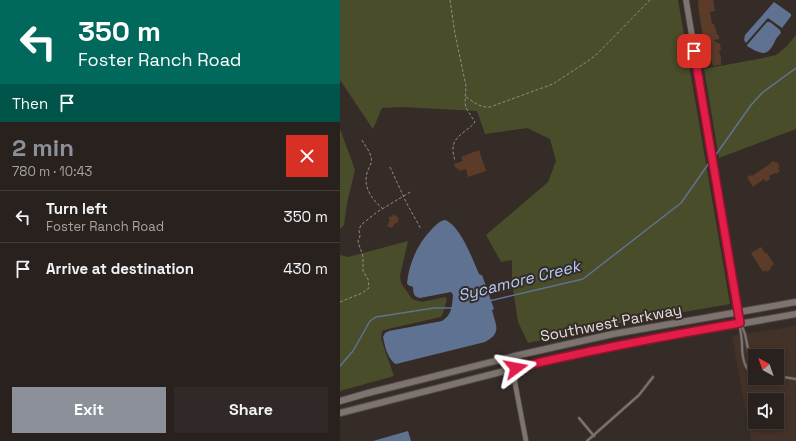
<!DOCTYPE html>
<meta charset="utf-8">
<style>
:root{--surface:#28211e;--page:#302927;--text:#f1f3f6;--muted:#a5a3a4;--line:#443e3c;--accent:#8c9099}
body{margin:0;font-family:"Space Grotesk",sans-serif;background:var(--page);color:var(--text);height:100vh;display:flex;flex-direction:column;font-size:15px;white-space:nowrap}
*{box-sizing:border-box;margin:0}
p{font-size:13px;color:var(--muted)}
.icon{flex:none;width:22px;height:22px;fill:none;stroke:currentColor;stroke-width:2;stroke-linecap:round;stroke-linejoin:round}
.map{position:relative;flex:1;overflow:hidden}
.sheet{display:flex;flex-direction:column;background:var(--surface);width:340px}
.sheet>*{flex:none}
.banner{background:#00695c;color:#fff;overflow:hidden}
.needle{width:26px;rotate:320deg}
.tools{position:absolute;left:408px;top:349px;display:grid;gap:8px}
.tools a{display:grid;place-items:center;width:36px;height:36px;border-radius:0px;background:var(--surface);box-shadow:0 2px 6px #0003,0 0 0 1px var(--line);font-size:20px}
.pin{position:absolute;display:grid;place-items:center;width:34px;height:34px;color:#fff;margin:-17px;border-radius:8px;box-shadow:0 2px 6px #0006}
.me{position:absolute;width:44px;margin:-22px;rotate:77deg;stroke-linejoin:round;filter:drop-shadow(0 0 3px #0008)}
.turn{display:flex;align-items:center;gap:14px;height:84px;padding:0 12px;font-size:18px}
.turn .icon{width:52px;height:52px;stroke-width:2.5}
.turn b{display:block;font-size:28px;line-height:34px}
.then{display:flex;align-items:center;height:38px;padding:0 12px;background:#0003;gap:8px;font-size:15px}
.round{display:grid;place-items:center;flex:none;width:42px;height:42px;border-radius:0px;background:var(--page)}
.head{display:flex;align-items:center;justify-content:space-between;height:68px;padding:0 12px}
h1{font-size:24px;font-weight:800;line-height:30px;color:var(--accent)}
.button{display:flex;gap:8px;margin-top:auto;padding:8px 12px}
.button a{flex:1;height:46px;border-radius:0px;background:var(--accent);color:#fff;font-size:16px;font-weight:800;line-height:46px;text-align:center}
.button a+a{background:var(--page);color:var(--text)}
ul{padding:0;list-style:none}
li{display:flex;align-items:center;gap:12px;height:52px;padding:0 12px;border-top:1px solid var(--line)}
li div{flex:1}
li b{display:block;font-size:15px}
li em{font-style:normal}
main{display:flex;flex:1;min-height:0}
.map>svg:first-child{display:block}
</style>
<main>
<section class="sheet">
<div class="banner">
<div class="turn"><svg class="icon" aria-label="left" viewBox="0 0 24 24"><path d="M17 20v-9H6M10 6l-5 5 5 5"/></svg><div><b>350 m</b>Foster Ranch Road</div></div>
<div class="then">Then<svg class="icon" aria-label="arrive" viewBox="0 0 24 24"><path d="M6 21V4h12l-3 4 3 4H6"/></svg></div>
</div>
<div class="head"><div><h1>2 min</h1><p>780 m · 10:43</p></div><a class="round" style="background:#d93025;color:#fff"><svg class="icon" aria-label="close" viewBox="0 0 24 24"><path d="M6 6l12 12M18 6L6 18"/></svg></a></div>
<ul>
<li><svg class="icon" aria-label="left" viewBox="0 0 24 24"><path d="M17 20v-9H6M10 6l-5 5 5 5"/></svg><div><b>Turn left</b><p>Foster Ranch Road</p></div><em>350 m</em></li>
<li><svg class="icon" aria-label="arrive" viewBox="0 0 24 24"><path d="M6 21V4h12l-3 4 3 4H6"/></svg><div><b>Arrive at destination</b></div><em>430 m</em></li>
</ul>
<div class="button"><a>Exit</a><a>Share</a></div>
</section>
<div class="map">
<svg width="456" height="441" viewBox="0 0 456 441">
<rect width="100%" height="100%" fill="#352c28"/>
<!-- education -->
<path fill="#423227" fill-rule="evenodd" d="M456,326V441H411L392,336ZM415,356H437V378H415ZM415,400H437V422H415Z"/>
<!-- green -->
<g fill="#4a4d2a">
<path d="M0,0H338L390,304L280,323L188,343L178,322L172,282V260L161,262L146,235L208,182L216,161L210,139L187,128L145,134L137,111L62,107L42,108L33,129L0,80Z"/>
<path d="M456,35V129L379,158L364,69L423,58L436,55L446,47Z"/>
<path d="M0,129L15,170L7,203L4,225L0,229Z"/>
<path d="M68,241L60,276L61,283L72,299L82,302L105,297L107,299L103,313L101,317L48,329L42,331L41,339L54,376L0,391V255L8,257Z"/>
</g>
<!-- water -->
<g fill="#5f7292">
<path d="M434,2L451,14V16L442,28L428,18L427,19L406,43L404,40L405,35Z"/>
<path d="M427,22H430L440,30L441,33C439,35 436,38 435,41C432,47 428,56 419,52C415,51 411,48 407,46V45Z"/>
<path d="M105,220C120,225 133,260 139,274L141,275H142L154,309L152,310C156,326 162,333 145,342L56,364L54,363C47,356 45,347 43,337L45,333L49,331L102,321C112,315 112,306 113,295L111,292L80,298C74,297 73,293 73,287L68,285L67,283C69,263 78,243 92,229C96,225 99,221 105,220Z"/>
<path d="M68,431L71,441H33Z"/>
</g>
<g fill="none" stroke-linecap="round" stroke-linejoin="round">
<!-- stream -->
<g stroke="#5f7292" stroke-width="1.5">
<path d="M375,156L411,105L422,93L456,68"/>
<path d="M149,301L243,279L341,203L369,163"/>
<path d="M0,366L13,351L30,321L36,317L94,308H112"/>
</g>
</g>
<!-- building -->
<g fill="#5c3b29">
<path d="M358,0H373L375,11L370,12L372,24H374V26H375L377,35H379V39L373,40L380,44L381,50L379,51L381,58V65L373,66L370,54H366L359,13Z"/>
<path d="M139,150L146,171L128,177L126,169L119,171L118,168L116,169L114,164L123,161L121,157Z"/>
<path d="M434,161L436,163L437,162L440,167L438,168L440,171L436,174L435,173L429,176L430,179L426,182L424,179L413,187L407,177L411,175L412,176L430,164V163Z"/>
<path d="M53,214L58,217V219H59L57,223H55L52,228L47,226L50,220L48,219L50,216L52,217Z"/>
<path d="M421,247L426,254L427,253L434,264L430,268L431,269L427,272L426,270L423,272L411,253Z"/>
</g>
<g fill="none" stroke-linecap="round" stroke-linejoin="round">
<!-- service casing -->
<g stroke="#504a46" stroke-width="3.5">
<g id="service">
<path d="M401,324L405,334L410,359L415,368"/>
<path d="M400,325C400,331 402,337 402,344C402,354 403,371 415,374"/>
<path d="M437,376L456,379"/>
<path d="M239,418L254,436"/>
<path d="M247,441L299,395L313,377"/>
</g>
</g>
<!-- minor casing -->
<g stroke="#504a46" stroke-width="6">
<path id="minor" d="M175,356L176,368L175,383L186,441"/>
</g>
<!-- tertiary casing -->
<g stroke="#504a46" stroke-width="7">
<path id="tertiary" d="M346,0L400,323"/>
</g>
<!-- secondary casing -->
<g stroke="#504a46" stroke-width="8">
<g id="secondary">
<path d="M0,401L28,393L175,356L237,342L273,334L456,302"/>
<path d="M0,413L176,368L234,355L302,341L456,314"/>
</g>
</g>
<!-- path -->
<g stroke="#938c88" stroke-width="1" stroke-dasharray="3 2" stroke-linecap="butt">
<path d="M110,0L115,34L126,86L125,103L126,108L135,122C132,126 129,128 125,131C112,141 111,146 115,161"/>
<path d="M126,97C134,102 140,108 150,107L213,84L248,61L256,55L310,0"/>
<path d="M22,140C25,146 30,151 31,157C33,163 28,168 27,173C23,188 32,199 43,209"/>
<path d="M50,167L66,202L81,229"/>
<path d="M0,302L22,293L29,288L28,279L23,271V256L19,245L18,241L20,236L19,230L21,225L37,212L72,191"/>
</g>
<!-- service -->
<use href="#service" stroke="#7e746f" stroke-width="2"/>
<!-- minor -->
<use href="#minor" stroke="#7e746f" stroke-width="4.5"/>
<!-- tertiary -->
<use href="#tertiary" stroke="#7e746f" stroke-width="5.5"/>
<!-- secondary -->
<use href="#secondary" stroke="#7e746f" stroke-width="6"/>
</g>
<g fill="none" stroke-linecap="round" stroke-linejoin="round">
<!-- route casing -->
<g stroke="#92132f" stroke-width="10">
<path id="route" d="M176,368C250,350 325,336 400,323L354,51"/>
</g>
<!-- route -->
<use href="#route" stroke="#e11d48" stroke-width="7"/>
</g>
<g text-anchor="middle" stroke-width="4" stroke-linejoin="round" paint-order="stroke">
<!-- street labels -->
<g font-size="15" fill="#e5e0dd" stroke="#352c28">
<text transform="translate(271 323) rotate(-11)" y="5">Southwest Parkway</text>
</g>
<!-- water labels -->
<g font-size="16" font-style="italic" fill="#b2ccf8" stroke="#352c28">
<text transform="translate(179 280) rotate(-14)" y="6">Sycamore Creek</text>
</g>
</g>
</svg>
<div class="tools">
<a><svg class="needle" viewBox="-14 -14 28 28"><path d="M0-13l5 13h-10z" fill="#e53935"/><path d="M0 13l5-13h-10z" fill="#a5a3a4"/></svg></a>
<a><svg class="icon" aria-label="sound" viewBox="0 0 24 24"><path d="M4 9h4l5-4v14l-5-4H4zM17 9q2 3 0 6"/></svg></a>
</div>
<div class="pin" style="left:354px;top:51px;background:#d93025"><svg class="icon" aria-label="arrive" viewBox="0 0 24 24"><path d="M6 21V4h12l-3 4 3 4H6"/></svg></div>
<svg class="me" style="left:176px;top:368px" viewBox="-20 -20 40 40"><path d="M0-17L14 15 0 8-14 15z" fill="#e11d48" stroke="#fff" stroke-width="4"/></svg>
</div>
</main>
